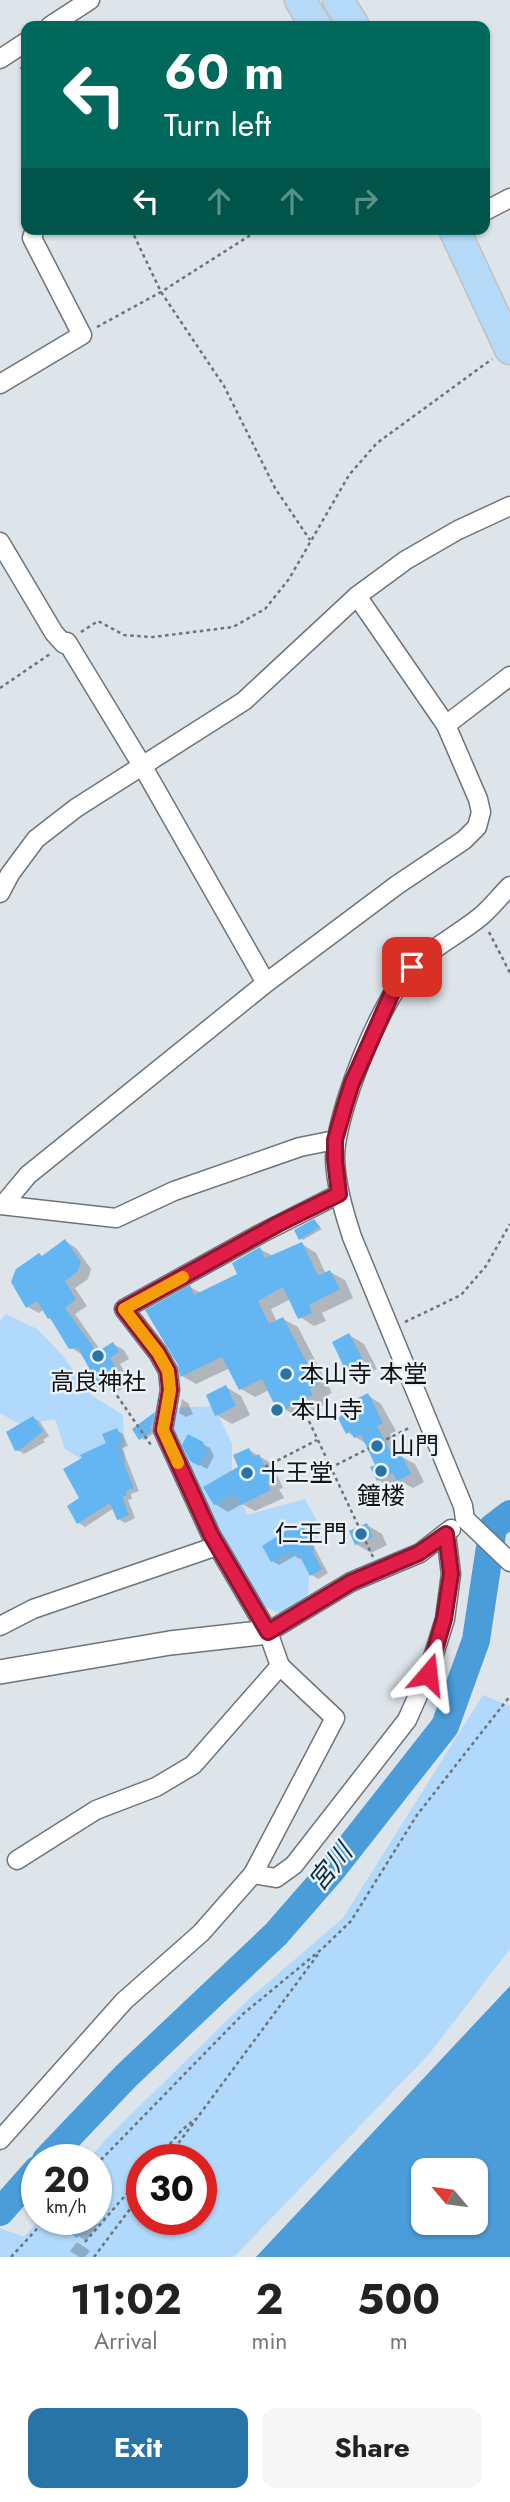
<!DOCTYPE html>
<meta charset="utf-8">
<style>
:root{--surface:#fff;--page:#f6f6f6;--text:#222;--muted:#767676;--accent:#2974a7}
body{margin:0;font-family:Jost,"Noto Sans JP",sans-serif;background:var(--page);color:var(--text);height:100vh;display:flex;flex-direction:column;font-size:26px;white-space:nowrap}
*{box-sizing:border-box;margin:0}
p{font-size:23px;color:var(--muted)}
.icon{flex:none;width:38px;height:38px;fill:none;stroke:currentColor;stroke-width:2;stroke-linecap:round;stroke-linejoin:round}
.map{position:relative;height:2257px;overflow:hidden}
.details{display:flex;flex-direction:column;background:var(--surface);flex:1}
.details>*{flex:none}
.banner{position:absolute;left:21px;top:21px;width:469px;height:214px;border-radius:14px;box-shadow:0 2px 5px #0004;background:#00695c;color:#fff;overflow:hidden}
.needle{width:46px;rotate:299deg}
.tools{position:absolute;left:411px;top:2158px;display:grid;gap:14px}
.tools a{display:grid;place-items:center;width:77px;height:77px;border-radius:14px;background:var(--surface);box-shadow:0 2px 5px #0004;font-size:35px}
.speed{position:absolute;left:21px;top:2144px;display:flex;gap:14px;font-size:35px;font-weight:700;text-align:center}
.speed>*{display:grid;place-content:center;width:91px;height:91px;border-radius:50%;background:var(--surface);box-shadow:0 2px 5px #0004;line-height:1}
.speed small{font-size:18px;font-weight:400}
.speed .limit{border:10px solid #d22;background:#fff;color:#111}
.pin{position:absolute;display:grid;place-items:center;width:60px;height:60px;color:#fff;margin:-30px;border-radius:14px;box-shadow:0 4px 10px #0006}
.me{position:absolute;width:77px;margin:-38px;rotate:17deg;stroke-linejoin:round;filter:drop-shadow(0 0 5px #0008)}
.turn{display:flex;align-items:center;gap:24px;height:147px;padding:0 28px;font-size:32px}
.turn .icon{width:91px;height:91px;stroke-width:2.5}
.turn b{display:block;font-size:49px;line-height:60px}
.lanes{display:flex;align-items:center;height:66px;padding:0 28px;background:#0003;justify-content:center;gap:35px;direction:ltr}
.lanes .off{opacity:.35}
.eta{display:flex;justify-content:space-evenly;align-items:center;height:119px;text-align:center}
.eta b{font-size:42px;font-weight:700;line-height:49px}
.primary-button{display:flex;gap:14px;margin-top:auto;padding:14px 28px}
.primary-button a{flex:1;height:80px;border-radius:14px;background:var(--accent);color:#fff;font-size:28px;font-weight:700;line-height:80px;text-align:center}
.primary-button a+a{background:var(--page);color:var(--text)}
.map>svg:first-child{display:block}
</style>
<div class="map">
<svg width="510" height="2257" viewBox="0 0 510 2257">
<rect width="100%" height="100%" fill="#dde4ea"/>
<!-- green -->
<g fill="#b0d9fb" fill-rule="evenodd">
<path d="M6,1314L37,1329L63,1356L91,1395L123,1415L125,1465L102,1472L65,1449L55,1419L22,1425L0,1413V1321Z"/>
<path d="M214,1406L232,1444V1478L247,1515L305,1499L321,1528L310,1560L308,1595L282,1614L257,1604L168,1432L175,1408Z"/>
<path d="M483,1695L510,1706V1949L429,2054L234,2257H0V2228L24,2237L39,2219H96V2160L89,2159L107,2138L250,1998L343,1918ZM142,2160H201V2219H142Z"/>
</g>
<!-- water -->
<path fill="#4b9dd9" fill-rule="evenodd" d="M510,1986V2257H256ZM424,2170H476V2222H424Z"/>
<!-- shadow -->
<g fill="#0003">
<path d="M314,1221L322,1229L303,1240L300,1238Z"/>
<path d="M65,1241L76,1248L91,1269L88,1279L75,1288L87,1306L75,1314L101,1351L113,1344L124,1350L129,1359L120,1364L125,1373L119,1377L125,1387L115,1393L106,1387L99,1392L88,1386L91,1368L81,1354L70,1347L54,1320L44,1309L39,1313L28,1307L43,1257Z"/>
<path d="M302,1244L316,1253L326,1274L330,1272L345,1280L353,1298L322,1313L326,1321L314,1326L300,1317L291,1299L271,1309L277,1322L283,1319L298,1327L332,1393L324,1397L327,1403L302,1416L295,1412L291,1413L277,1405L269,1390L255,1397L241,1389L230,1368L196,1384L182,1376L190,1287L201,1293L240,1274L260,1249L273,1256Z"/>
<path d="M349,1335L364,1344L377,1369L361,1376L346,1368Z"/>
<path d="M226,1387L241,1396L250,1415L232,1424L217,1415Z"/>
<path d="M367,1395L381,1404L396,1431L390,1434L402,1457L415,1464L424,1482L413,1488L404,1483L392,1488L378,1480L377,1465L367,1444L347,1432Z"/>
<path d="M182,1399L188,1403L193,1414L186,1417L179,1413Z"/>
<path d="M155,1415L157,1416L155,1427L152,1428L154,1433L144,1440L134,1429Z"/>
<path d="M33,1418L40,1422L49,1436L43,1440L45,1442L24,1454L16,1449Z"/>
<path d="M116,1430L123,1434L128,1446L122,1448L139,1491L131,1494L132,1499L128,1500L135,1518L125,1523L118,1519L114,1508L85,1527L79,1523L69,1506L82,1498Z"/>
<path d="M188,1436L210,1448L214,1456L207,1469L191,1460Z"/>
<path d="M249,1450L272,1464L283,1488L279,1489L284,1498L255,1511L242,1504L228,1512L215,1504Z"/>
<path d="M367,1525L382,1534L387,1545L371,1553L356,1544Z"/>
<path d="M295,1527L311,1533L315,1544L313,1545L328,1573L318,1579L312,1575L303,1557L299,1559L295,1556L279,1565L272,1561Z"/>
<path d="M73,2219H91L98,2224L86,2241L67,2228Z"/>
<path d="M77,2242L90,2251L85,2257H79L70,2251Z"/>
</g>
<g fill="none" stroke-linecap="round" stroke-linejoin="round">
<!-- river -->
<g stroke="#4b9dd9" stroke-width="28">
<path d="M46,2160L126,2076L276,1934L331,1871L445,1726L476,1640L493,1527L510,1514"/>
<path d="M0,2212L37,2170"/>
</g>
</g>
<!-- building -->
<g fill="#64b6f2">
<path d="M314,1219L320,1227L299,1240L294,1230Z"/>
<path d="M65,1239L81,1262L77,1272L65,1281L76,1299L65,1308L97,1352L113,1342L119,1352L110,1358L115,1366L109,1370L115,1380L103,1387L97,1380L87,1387L79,1374L89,1368L78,1348L69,1349L50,1318L48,1319L37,1301L26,1308L11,1282L16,1269L39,1253L42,1256Z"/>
<path d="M302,1242L318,1276L330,1270L340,1289L309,1305L312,1313L298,1319L283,1287L258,1301L269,1324L283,1317L318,1384L310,1389L313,1395L286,1409L283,1403L275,1406L262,1379L239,1390L222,1357L180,1377L178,1365L145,1310L190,1285L194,1295L237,1274L232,1263L260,1247L265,1258Z"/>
<path d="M349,1333L363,1360L345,1369L332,1342Z"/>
<path d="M226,1385L236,1406L215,1416L206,1395Z"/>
<path d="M368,1393L383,1423L377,1426L394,1458L401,1454L411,1474L397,1481L393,1473L377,1481L370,1467L375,1465L361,1435L354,1438L350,1431L346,1434L338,1418L342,1415L338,1408Z"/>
<path d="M155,1412L152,1425L150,1426L152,1431L139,1440L132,1429Z"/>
<path d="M33,1416L43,1431L20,1450L15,1451L6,1432Z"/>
<path d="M117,1428L122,1442L116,1445L134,1488L126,1491L127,1495L122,1497L129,1515L117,1520L110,1503L77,1524L67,1506L79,1498L63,1469L82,1458L80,1455L106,1443L102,1434Z"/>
<path d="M188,1434L203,1442L207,1451L199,1466L190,1461L182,1445Z"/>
<path d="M249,1448L254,1457L259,1454L271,1480L267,1482L271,1490L241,1505L235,1493L214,1505L203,1487L238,1467L233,1455Z"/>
<path d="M367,1523L373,1537L355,1545L349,1531Z"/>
<path d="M295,1525L298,1530L304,1527L309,1540L307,1541L322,1569L310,1576L298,1553L291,1556L289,1552L271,1562L262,1546Z"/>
<path d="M71,2219H91L77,2238L64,2229Z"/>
</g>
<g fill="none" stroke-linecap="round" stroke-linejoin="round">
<!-- minor casing -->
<g stroke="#6e747a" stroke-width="21">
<g id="minor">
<path d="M50,26L90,0"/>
<path d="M0,59L26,42"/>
<path d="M485,211L510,198"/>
<path d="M0,384L82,335L32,238L35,229"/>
<path d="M0,542L54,633L64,644"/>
<path d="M67,642L143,767L266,983"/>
<path d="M446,725L510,676"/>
<path d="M510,886C500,896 491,908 480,917C458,935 432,947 412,968C381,998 334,1116 335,1159C336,1186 344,1212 352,1237L463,1506L465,1519L510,1562"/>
<path d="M0,893L10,874L36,839L76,808L244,701L357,596L406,560L458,530L510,506"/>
<path d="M0,1205L116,1218L174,1191L300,1147L335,1140"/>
<path d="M3,1205L28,1175L266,983L397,885L464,840L477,827L481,812L478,799L446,725L357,596"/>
<path d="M0,1626L33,1609L217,1546"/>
<path d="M268,1632L351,1582L420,1553L451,1529"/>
<path d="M17,1860L96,1810L156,1787L193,1765L280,1666L268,1632L211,1535L163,1430L170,1390L168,1371L158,1353L124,1309L260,1234L339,1194"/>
<path d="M253,1874L335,1718L280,1666"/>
<path d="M0,2140L124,2001L201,1933L253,1874L276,1878L294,1865L407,1720L428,1673L445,1619L451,1574L446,1534"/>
</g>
</g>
<!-- tertiary casing -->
<g stroke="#6e747a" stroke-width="26">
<path id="tertiary" d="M0,1672L170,1643L268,1632"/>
</g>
<!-- trunk casing -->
<g stroke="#c1c1c2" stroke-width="33">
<g id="trunk">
<path d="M300,0L316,26"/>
<path d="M338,0L354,26"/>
<path d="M454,229L510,349"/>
</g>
</g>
<!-- path -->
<g stroke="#6f7377" stroke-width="2.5" stroke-dasharray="3.5 3.5" stroke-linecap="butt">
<path d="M21,67L26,76"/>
<path d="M131,229L161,292L224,386L275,488L310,540"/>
<path d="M97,327L161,292L260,229"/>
<path d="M81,632L98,621L124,635L153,637L233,627L265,609L289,579L349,475L377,443L492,359"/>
<path d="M0,688L50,654"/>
<path d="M489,932L510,973"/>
<path d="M405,1322L461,1295L486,1266L510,1224"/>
<path d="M109,1384L151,1445"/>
<path d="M300,1402L373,1557"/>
<path d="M265,1467L317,1440"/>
<path d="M330,1468L411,1427"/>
<path d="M156,2160L182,2130L195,2119"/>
<path d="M166,2160L319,1953"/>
<path d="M96,2165L243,2014L323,1948L351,1921L417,1815L510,1696"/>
<path d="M85,2242L142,2176"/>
<path d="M11,2257L46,2219"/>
<path d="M94,2257L142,2193"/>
</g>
<!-- minor -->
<use href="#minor" stroke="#fff" stroke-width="18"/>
<!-- tertiary -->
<use href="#tertiary" stroke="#fff" stroke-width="23"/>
<!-- trunk -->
<use href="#trunk" stroke="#b4daf7" stroke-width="30"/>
</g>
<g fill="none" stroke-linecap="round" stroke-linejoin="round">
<!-- route casing -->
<g stroke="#92132f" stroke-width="18">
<path id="route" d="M412,967L395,986L352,1083L345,1105L335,1140V1160L339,1194L278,1224L124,1309L158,1353L168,1371L170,1390L163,1430L211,1535L268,1632L351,1582L419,1553L446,1534L451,1574L444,1619L428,1674"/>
</g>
<!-- route -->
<use href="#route" stroke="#e11d48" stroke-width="12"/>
<!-- slow -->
<path stroke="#f59e0b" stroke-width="12" d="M178,1463L163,1430L170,1390L168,1371L158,1353L124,1309L183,1277"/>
</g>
<!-- markers -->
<g fill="#2974a7" stroke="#eaf2f8" stroke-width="2.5">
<circle cx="98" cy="1356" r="7"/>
<circle cx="286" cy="1374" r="7"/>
<circle cx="277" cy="1410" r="7"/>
<circle cx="377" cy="1446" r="7"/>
<circle cx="381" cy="1471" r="7"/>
<circle cx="247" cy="1473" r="7"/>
<circle cx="361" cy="1534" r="7"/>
</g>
<g text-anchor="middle" stroke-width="5" stroke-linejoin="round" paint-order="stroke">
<!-- poi labels -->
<g font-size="24" fill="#101214" stroke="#eaf2f8" text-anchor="start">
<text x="300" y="1382">本山寺 本堂</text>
<text x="98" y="1390" text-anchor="middle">高良神社</text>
<text x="291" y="1418">本山寺</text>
<text x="391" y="1454">山門</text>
<text x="261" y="1481">十王堂</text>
<text x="381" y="1504" text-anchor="middle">鐘楼</text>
<text x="347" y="1542" text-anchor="end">仁王門</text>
</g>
<!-- water labels -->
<g font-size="26" font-style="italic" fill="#082c44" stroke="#eaf2f8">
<text transform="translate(330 1867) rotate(-51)" y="9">宮川</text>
</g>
</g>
</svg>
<div class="tools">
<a><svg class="needle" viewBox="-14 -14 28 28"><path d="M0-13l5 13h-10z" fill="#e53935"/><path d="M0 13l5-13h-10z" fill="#767676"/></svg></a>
</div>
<div class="speed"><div>20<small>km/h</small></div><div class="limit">30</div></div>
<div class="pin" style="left:412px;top:967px;background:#d93025"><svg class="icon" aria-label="arrive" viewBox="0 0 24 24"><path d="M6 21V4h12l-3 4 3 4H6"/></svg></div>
<svg class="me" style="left:428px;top:1674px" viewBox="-20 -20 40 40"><path d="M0-17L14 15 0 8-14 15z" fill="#e11d48" stroke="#fff" stroke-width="4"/></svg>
<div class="banner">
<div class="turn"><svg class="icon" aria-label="left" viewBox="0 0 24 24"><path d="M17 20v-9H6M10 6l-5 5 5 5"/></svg><div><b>60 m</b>Turn left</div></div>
<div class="lanes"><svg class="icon" aria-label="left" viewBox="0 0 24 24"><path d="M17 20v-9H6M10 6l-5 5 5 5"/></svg><svg class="icon off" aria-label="ahead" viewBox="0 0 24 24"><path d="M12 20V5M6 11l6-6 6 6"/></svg><svg class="icon off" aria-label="ahead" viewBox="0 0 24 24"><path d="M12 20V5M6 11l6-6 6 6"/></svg><svg class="icon off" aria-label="right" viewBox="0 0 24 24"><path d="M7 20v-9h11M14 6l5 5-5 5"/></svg></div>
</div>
</div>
<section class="details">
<div class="eta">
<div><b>11:02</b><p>Arrival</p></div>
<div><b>2</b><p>min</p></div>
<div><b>500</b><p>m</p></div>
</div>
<div class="primary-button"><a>Exit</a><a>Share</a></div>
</section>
